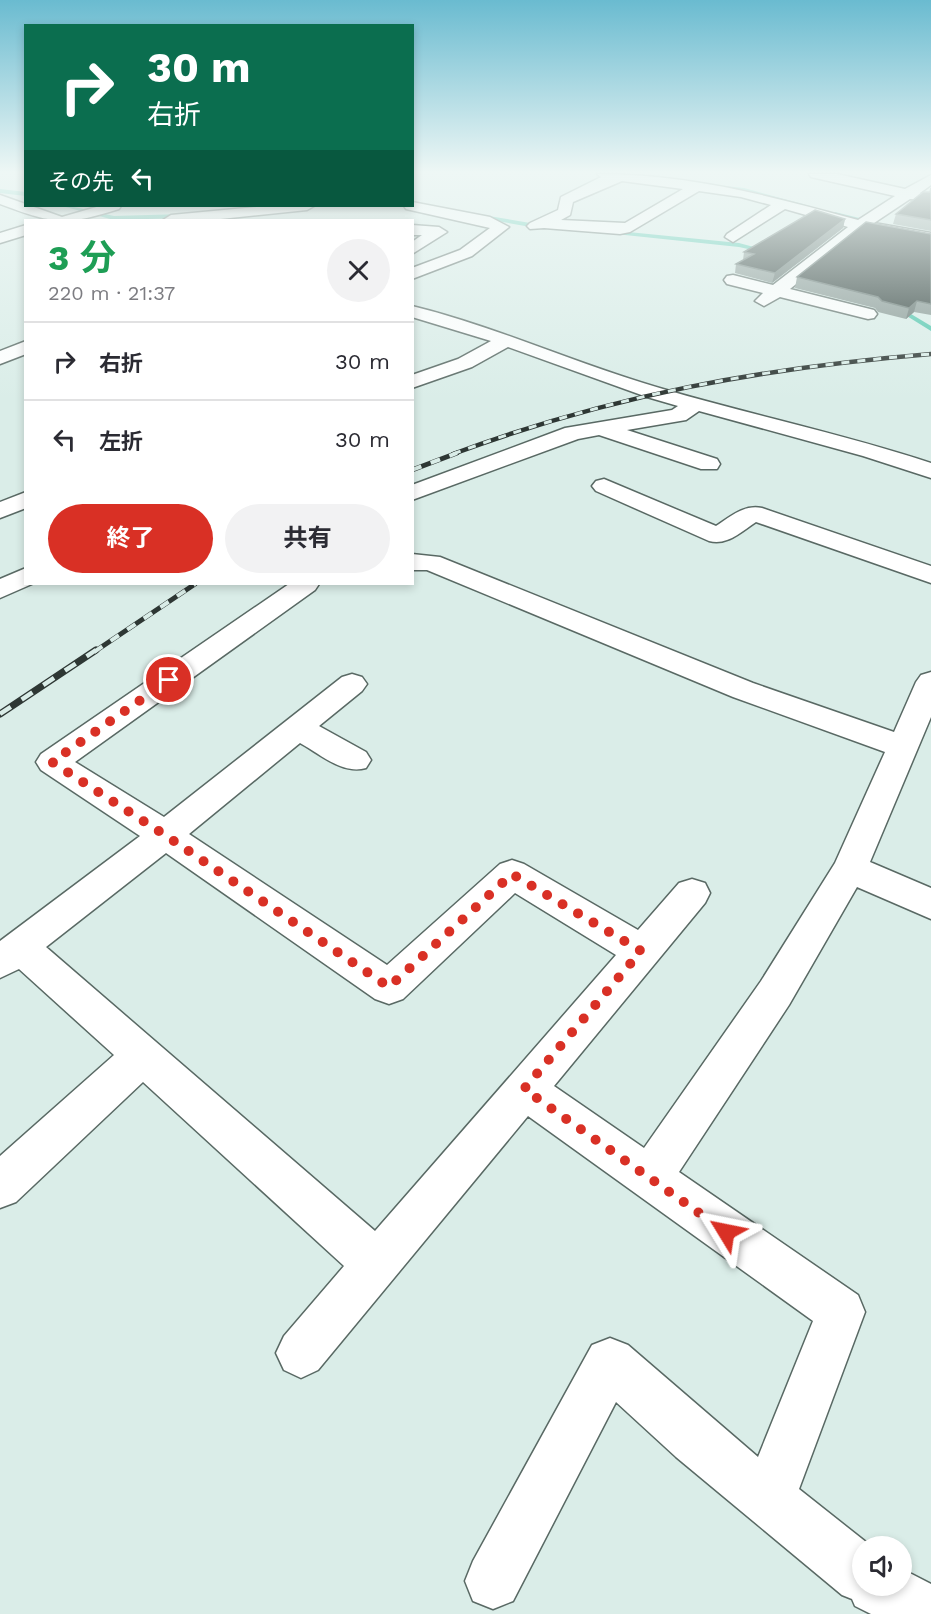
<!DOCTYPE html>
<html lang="ja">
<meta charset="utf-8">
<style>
:root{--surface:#fff;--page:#f2f2f3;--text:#2b2b33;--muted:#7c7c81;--line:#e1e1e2;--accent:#d93025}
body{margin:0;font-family:"Work Sans","Noto Sans JP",sans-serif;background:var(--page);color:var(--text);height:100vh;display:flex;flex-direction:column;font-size:22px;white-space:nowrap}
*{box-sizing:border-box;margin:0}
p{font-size:20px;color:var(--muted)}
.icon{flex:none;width:33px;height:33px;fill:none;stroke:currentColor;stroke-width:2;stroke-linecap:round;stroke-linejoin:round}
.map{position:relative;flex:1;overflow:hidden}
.side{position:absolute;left:24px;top:219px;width:390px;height:366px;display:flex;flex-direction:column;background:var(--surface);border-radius:0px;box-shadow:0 3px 9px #0003}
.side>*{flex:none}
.top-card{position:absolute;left:24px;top:24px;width:390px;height:183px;border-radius:0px;box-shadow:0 3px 9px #0003;background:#0b6e4f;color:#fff;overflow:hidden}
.fabs{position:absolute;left:852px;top:1536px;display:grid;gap:12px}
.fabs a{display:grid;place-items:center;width:60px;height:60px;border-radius:50%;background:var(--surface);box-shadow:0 3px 9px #0003;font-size:30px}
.pin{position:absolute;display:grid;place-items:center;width:51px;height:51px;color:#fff;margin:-26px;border:3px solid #fff;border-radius:50%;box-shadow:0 2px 6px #0007}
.me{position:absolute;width:66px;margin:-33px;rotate:305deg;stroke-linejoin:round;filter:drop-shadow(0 0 4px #0008)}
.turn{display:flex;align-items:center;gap:21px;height:126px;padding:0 24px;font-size:27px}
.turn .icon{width:78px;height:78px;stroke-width:2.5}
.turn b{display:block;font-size:42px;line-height:51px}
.then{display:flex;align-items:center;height:57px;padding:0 24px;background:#0003;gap:12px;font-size:22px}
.round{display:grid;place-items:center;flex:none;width:63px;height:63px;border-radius:32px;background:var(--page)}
.overview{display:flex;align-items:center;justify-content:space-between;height:102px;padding:0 24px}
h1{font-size:36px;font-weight:700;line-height:45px;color:#1e9e55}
.cta{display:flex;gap:12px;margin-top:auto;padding:12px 24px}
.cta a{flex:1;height:69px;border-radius:36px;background:var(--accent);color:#fff;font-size:24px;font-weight:700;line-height:69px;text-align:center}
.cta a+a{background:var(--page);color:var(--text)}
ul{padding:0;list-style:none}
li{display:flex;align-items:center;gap:18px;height:78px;padding:0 24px;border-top:2px solid var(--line)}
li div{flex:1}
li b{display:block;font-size:22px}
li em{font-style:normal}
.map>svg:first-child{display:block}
</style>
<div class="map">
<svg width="931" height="1614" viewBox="0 0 931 1614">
<rect width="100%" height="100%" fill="#daede8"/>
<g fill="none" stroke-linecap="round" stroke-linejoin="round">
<!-- stream -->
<g fill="#4dc5ab" fill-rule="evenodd">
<path d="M629,174H642L657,178L654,180Z"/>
<path d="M716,185L744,188L810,206L807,208L744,192L714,188Z"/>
<path d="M0,189L26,192V196L0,193Z"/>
<path d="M62,206H70L114,216L182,214L185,216L182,218L114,220Z"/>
<path d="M835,212L876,222L877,223L874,225L833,215Z"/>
<path d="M477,214L542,225L545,227L542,229L475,217Z"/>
<path d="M608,230L739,243L769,251L766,253L739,247L606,233Z"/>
<path d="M896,305L931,326V331L894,308L893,307Z"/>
</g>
<!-- minor casing -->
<g stroke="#596964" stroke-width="3">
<g id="minor">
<path d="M597,174C689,174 770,196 858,220L895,196L811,177L809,174H837L905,189L931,175V185L920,193L925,194L927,197L925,200L910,199L874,223L931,233V243L863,230L790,289L874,310L877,314L874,318L868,319L780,297L764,306L755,301L763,293L727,284L724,280L727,276L733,275L773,285L848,227L785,209L733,242L725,237L727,234L771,205L741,197L699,191L630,232L620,234L544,228L530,229L527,226L530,223L558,210L561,197L601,177ZM622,181L683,189L625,223L561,220L570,215L573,202Z"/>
<path d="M0,195L62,217L100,206H121L119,209C65,226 53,224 0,204Z"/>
<path d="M412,202L490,217L509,227L472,256L412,279V268L460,250L490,228L406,209L404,206H412Z"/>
<path d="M268,206H314L307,210L211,220H163L171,215Z"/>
<path d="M26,225V235L0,243V233Z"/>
<path d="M412,225L439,227L447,232L412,254V242L422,235H412Z"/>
<path d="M412,306C498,327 578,365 663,389C752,415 843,434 931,463V478L863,456L699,411L686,420L627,430L717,459L720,464L717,469H701L599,435L578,439L412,500V485L565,428L672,410L678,406L647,397L508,347L472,367L412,388V375L458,359L491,341L412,317Z"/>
<path d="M26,341V354L0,364V351Z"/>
<path d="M604,479L716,526C730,517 744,504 762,508L931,566V583L756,522C741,532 727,546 709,541L596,491L592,486L596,481Z"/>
<path d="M26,492V508L0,518V502Z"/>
<path d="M412,554L440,557L753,683L894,732L916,682L921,675L931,672V717L870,862L931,888V919L857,887L789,1005L679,1172L858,1295L865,1312L799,1489L871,1546H862V1586H902V1569L931,1584V1614H871L855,1606L852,1599L842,1595L676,1457L616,1402L513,1601L493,1609L473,1601L465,1581L473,1561L592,1345L610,1338L628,1345L758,1457L813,1321L528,1116L318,1370L301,1378L284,1370L276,1353L284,1336L344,1266L143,1082L16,1202L0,1208V1156L114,1055L19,969L0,978V941L140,836L41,770L36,762L41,754L289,584H319L315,590L75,762L164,817L342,677L352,674L362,677L367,684L362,691L319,726L366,752L371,760L366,768C343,775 320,754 300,743L189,834L387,965L500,864L512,860L524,864L638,930L679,883L692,879L705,883L710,893L705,903L554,1086L644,1148L761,981L835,863L885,752L733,697L427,570H412ZM166,853L375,999L389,1004L403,999L515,893L616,955L375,1231L46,947Z"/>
<path d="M26,568V584H32L0,598V579Z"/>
</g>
</g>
<!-- minor -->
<use href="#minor" fill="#fff" fill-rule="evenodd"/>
<!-- rail-far2 casing -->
<g stroke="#2e3734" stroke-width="4.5">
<path id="rail-far2" d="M453,454C611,395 763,368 931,354"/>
</g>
<!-- rail-far1 casing -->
<g stroke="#2e3734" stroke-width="5">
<g id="rail-far1">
<path d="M412,470L457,453"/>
<path d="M94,652L195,584"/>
</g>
</g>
<!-- rail casing -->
<g stroke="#2e3734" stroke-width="7">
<path id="rail" d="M0,714L96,650"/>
</g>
<!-- rail-far2 -->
<use href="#rail-far2" stroke="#daede8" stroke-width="3" stroke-dasharray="8" stroke-linecap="butt"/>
<!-- rail-far1 -->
<use href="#rail-far1" stroke="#daede8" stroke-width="4" stroke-dasharray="10" stroke-linecap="butt"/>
<!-- rail -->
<use href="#rail" stroke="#daede8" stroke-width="4.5" stroke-dasharray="13" stroke-linecap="butt"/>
</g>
<!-- wall -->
<g fill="#849490">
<path d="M931,188V231L893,224L896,214L930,192Z"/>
<path d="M845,219L843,228L772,283L735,273L736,264L743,260L744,252Z"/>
<path d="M931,234V315L914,312L906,319L878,312L875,308L795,288L797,277Z"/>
</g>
<!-- shaded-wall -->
<g fill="#61716d">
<path d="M845,219L843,228L772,283L775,273Z"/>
<path d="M917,301L914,312L906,319L909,308Z"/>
</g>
<!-- building -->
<g fill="#2d3c38" stroke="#61716d" stroke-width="1.5">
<path d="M931,188V220L896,214L923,192H930Z"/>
<path d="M815,210L845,219L775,273L736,264L754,254L744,252Z"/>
<path d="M866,222L931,234V304L917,301L909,308L882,301L878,297L797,277Z"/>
</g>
<!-- sky -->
<linearGradient id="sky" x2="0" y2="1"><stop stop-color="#6abbd0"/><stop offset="0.43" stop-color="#eef7f5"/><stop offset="1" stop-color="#eef7f5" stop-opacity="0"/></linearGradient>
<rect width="931" height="400" fill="url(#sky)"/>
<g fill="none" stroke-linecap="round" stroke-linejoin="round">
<!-- route -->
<path stroke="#d93025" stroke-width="10" stroke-dasharray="0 18" d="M169,680L52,762L165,835L389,987L512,874L641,951L524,1089L726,1232"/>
</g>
</svg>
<div class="fabs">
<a><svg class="icon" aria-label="sound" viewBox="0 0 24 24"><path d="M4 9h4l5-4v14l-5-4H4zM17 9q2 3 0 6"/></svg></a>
</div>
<div class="pin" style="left:169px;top:680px;background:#d93025"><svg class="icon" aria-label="arrive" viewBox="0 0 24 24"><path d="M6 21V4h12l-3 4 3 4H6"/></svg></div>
<svg class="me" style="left:726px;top:1232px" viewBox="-20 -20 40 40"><path d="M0-17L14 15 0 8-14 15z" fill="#d93025" stroke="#fff" stroke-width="4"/></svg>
<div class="top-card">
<div class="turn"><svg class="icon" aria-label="right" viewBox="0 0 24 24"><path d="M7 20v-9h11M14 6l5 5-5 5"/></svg><div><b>30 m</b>右折</div></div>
<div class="then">その先<svg class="icon" aria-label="left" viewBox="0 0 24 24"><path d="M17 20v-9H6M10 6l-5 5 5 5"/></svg></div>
</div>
<section class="side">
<div class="overview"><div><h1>3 分</h1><p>220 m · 21:37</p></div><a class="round"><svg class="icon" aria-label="close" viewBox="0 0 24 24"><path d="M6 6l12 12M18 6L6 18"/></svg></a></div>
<ul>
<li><svg class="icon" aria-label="right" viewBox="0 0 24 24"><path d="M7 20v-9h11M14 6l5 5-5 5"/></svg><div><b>右折</b></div><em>30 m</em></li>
<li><svg class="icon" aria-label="left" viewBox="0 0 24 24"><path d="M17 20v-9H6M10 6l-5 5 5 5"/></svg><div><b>左折</b></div><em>30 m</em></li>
</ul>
<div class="cta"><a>終了</a><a>共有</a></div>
</section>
</div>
